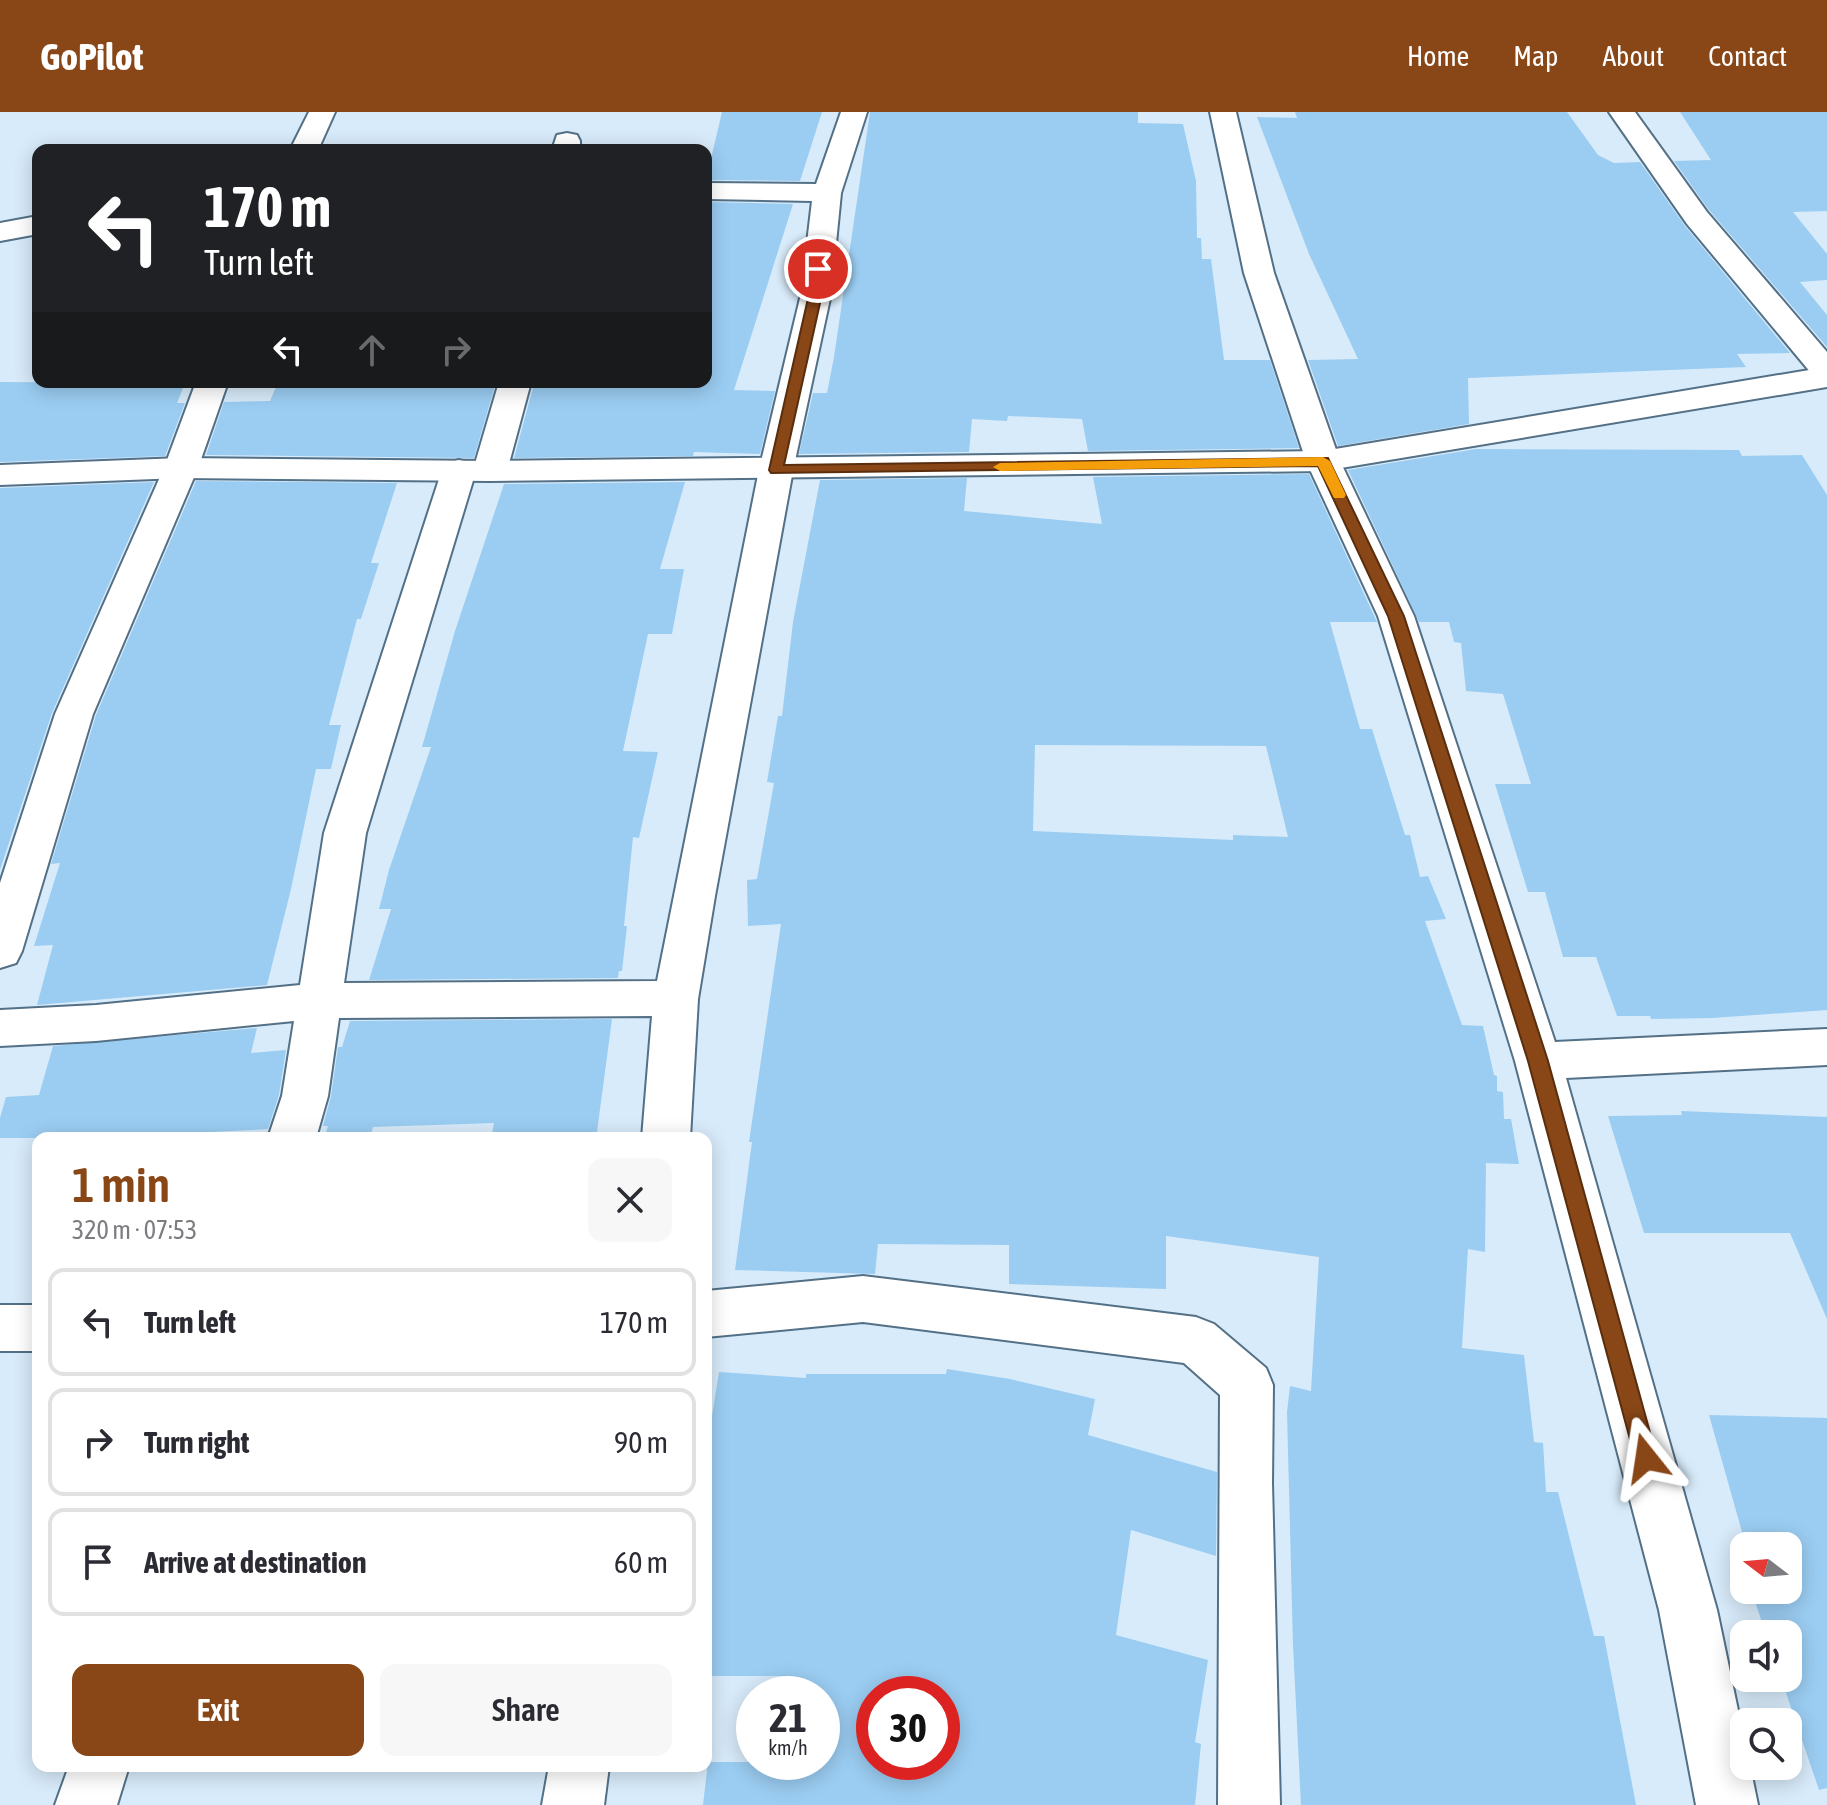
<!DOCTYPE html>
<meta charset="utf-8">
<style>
:root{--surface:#fff;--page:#f7f7f7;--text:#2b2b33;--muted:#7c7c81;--line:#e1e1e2;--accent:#894616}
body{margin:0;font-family:"Asap Condensed",sans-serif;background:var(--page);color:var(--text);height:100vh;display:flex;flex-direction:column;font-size:30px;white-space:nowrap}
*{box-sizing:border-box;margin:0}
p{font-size:26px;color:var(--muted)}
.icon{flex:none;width:44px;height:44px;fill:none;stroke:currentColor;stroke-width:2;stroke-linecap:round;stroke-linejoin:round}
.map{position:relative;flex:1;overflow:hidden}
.drawer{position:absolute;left:32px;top:1020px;width:680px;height:640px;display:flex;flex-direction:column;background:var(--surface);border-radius:16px;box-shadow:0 4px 20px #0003}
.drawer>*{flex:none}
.top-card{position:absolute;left:32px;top:32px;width:680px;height:244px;border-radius:16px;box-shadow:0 4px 20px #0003;background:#202124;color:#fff;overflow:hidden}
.needle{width:52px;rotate:286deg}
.buttons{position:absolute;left:1730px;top:1420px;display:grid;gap:16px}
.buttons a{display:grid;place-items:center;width:72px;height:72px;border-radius:16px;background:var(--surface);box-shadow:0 4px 20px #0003;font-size:40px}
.speed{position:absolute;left:736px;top:1564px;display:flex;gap:16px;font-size:40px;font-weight:700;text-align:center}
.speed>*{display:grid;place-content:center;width:104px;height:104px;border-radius:50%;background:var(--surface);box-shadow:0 4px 20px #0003;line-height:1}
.speed small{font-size:20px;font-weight:400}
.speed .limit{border:12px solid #d22;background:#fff;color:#111}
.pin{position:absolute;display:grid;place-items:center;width:68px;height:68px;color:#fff;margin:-34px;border:4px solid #fff;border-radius:50%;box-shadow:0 2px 8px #0007}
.me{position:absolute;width:88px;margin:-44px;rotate:345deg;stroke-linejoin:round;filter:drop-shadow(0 0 6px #0008)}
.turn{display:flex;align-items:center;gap:28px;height:168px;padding:0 40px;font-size:36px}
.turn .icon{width:104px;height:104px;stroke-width:2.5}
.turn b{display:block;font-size:56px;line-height:68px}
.lanes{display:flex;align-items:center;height:76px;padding:0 40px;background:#0003;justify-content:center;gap:40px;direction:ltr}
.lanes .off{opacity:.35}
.round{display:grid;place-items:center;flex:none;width:84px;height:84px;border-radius:16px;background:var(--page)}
.headline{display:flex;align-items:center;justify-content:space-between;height:136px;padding:0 40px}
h1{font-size:48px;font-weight:600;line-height:60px;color:var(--accent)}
.button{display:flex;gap:16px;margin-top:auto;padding:16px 40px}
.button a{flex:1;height:92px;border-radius:16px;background:var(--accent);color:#fff;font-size:32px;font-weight:600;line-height:92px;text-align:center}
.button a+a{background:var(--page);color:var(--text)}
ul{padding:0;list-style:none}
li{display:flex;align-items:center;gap:24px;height:108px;margin:0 16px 12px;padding:0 24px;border:4px solid var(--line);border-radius:16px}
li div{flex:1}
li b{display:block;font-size:30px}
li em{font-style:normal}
header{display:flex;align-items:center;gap:48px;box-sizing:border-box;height:112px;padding:0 40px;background:var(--accent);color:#fff}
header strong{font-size:38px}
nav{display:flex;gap:44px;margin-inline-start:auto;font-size:28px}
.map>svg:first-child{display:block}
</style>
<header>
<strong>GoPilot</strong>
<nav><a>Home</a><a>Map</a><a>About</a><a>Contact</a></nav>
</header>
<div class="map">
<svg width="1827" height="1693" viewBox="0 0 1827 1693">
<rect width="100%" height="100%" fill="#d8ebfa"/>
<!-- building -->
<g fill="#9bcdf2" fill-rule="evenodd">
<path d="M722,0H822L800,69L706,68Z"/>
<path d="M870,0H1138V11L1183,12L1196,69L1197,126H1201L1202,147H1211L1224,248H1270L1299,336L1088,339L1082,307L1008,304L1007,309L972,307L969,340L799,342L813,281H827L834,245Z"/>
<path d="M1295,0H1567L1598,43L1614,51L1640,50L1685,114L1790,241L1737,242L1746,255L1468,266L1469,312L1338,334L1308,248L1358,247L1309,142L1257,5L1297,6Z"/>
<path d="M1680,0H1827V99L1793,100L1827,142V168L1800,170L1827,203V235L1709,98L1674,49L1711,48Z"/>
<path d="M706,90L793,92L734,278L775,279L760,342L694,340L693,344L514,346L534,272L603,276L611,274L612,270H706Z"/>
<path d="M0,270L185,271L177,291H185L165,344L0,350Z"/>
<path d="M278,270H496L474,346L206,343L224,290L270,289Z"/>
<path d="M1476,337L1739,338L1742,344L1802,343L1827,383V898L1712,906L1651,907L1650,904H1617L1596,845H1563L1545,780H1528L1495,672H1531L1503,582L1466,579L1461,531L1454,530L1449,510H1419L1348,358Z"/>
<path d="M1309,362L1377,510H1330L1360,617H1372L1405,723H1410L1420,765L1428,764L1446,807L1425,809L1462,913L1483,914L1494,963L1497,964V979L1503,980L1504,1007H1511L1519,1052L1486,1051L1485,1140L1468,1137L1462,1236L1524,1243L1534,1330L1543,1331L1546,1380H1558L1594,1524H1604L1636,1693H1301L1293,1533L1287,1300L1290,1274L1311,1279L1319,1145L1166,1124V1177L1009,1172V1133L878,1132L875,1162L735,1158L752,1030H749L781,812L748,814L747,768L757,767L774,671L767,670L778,604H782L793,510L820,368L967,366L964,399L1102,412L1093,365ZM1035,633L1266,634L1288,725L1233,723V728L1033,719Z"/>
<path d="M196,369L397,371L371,451H379L361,507H357L329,613H341L331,657H316L291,777L267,873L37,893L53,833L34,834L60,751L51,752L96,603Z"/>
<path d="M154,370L52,601L0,758V376Z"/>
<path d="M685,370L660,457H684L672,522H648L623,639L658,640L639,726L633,725L624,814H627L622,859H619L618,866L369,868L391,797H379L389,758L431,635H422L455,519L504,372Z"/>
<path d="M612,907L597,1020L492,1022L494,1011L373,1015L370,1026H324L328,1014H323L331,984L338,935H342L350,909Z"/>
<path d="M257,916L251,941L286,938L279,983L268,1017L212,1020L210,1026H0V1006L6,985L39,983L53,934Z"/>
<path d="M1681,999L1827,1005V1207L1790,1121H1644L1608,1004L1682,1003Z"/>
<path d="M947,1257L1010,1267L1095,1287L1088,1323L1217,1360L1216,1444L1131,1418L1116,1523L1208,1548L1195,1630L1201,1632L1195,1693H703L708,1650H822V1582H785L789,1564H706V1394L712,1329H708L719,1260L806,1266V1262H946ZM874,1582H942V1650H874Z"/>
<path d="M1709,1303L1827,1306V1676L1819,1678L1781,1566H1788V1522H1766L1751,1478H1788V1434H1746Z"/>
</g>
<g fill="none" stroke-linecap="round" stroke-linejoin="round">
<!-- minor casing -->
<g stroke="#537086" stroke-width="4">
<g id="minor">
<path d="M309,0H335L318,38H290Z"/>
<path d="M841,0H867L841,81L831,182L793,358L715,784L698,887L690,1026H642L652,904L339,906L328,984L316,1026H268L282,984L294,909L96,929L0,934V898L96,893L300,873L324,721L442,358L447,351L459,348L471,351L474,355L499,270H531L507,359L502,366L490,369L478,366L475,362L366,721L344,871L657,869L759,358L801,182L812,89L706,87V71L816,72Z"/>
<path d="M1210,0H1236L1274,161L1340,349L1414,504L1555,930L1827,917V953L1566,966L1717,1498L1744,1627V1654H1750L1758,1693H1696L1659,1498L1515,949L1378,504L1306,349L1244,161Z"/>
<path d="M1609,0H1635L1707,100L1827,240V270L1816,267L1687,112Z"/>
<path d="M567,21L577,23L580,29V38H552L557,23Z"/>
<path d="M38,104V122L0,129V111Z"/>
<path d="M196,270H228L198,356L93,602L22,839L16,851L0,856V771L55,602L164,356Z"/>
<path d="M863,1164L1196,1205L1214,1212L1266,1256L1273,1273L1272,1371L1280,1693H1218L1220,1283L1184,1251L863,1210L706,1225V1179Z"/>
<rect x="0" y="1193" width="38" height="46"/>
<path d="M69,1654H129L117,1693H55Z"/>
<path d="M549,1654H609L604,1693H542Z"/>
</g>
</g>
<!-- secondary casing -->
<g stroke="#537086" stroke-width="4">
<path id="secondary" d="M1827,255V275L1323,359L490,369L181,366L0,373V353L181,346L490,349L1323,339Z"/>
</g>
<!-- minor -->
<use href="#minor" fill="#fff" fill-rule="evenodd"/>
<!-- secondary -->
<use href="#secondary" fill="#fff" fill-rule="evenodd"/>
</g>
<!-- route -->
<path fill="#894616" stroke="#592e0e" stroke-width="2" d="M818,153L824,157L822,182L784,353L1328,346L1404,504L1548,949L1657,1346L1654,1353L1646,1356L1638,1353L1635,1346L1528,949L1388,504L1318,354L771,361L769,358L809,182L812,157Z"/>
<!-- slow -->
<path fill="#f59e0b" d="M1323,345L1330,349L1346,383L1344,386H1334L1318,354L1000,359L993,355L1000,351Z"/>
</svg>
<div class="buttons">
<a><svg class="needle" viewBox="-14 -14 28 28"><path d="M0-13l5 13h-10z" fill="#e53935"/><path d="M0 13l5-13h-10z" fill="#7c7c81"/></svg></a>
<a><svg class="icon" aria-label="sound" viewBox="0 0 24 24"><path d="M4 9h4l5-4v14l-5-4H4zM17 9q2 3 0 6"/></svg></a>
<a><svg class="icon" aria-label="search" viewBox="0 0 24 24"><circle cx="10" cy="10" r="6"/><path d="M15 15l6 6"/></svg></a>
</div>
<div class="speed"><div>21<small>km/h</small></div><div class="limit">30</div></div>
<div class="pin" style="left:818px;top:157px;background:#d93025"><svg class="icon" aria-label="arrive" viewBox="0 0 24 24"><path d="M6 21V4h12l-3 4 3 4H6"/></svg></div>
<svg class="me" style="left:1646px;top:1346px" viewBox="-20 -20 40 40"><path d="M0-17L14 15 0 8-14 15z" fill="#894616" stroke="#fff" stroke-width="4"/></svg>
<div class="top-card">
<div class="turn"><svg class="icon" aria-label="left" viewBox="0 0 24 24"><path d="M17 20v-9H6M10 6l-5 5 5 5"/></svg><div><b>170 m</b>Turn left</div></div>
<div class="lanes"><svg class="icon" aria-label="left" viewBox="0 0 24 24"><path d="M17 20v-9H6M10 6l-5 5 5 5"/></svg><svg class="icon off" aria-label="ahead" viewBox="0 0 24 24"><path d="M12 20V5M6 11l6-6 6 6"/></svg><svg class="icon off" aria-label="right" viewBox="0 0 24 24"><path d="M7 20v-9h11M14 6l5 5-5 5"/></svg></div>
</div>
<section class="drawer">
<div class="headline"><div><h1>1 min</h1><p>320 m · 07:53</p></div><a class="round"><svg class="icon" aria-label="close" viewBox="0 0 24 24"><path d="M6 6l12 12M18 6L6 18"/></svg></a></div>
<ul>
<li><svg class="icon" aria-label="left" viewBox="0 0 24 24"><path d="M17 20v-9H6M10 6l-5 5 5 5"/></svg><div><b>Turn left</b></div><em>170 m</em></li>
<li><svg class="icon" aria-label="right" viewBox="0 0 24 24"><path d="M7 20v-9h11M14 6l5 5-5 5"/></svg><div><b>Turn right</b></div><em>90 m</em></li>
<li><svg class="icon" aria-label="arrive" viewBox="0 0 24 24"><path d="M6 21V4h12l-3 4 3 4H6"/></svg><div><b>Arrive at destination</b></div><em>60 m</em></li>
</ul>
<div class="button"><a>Exit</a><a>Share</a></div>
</section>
</div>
